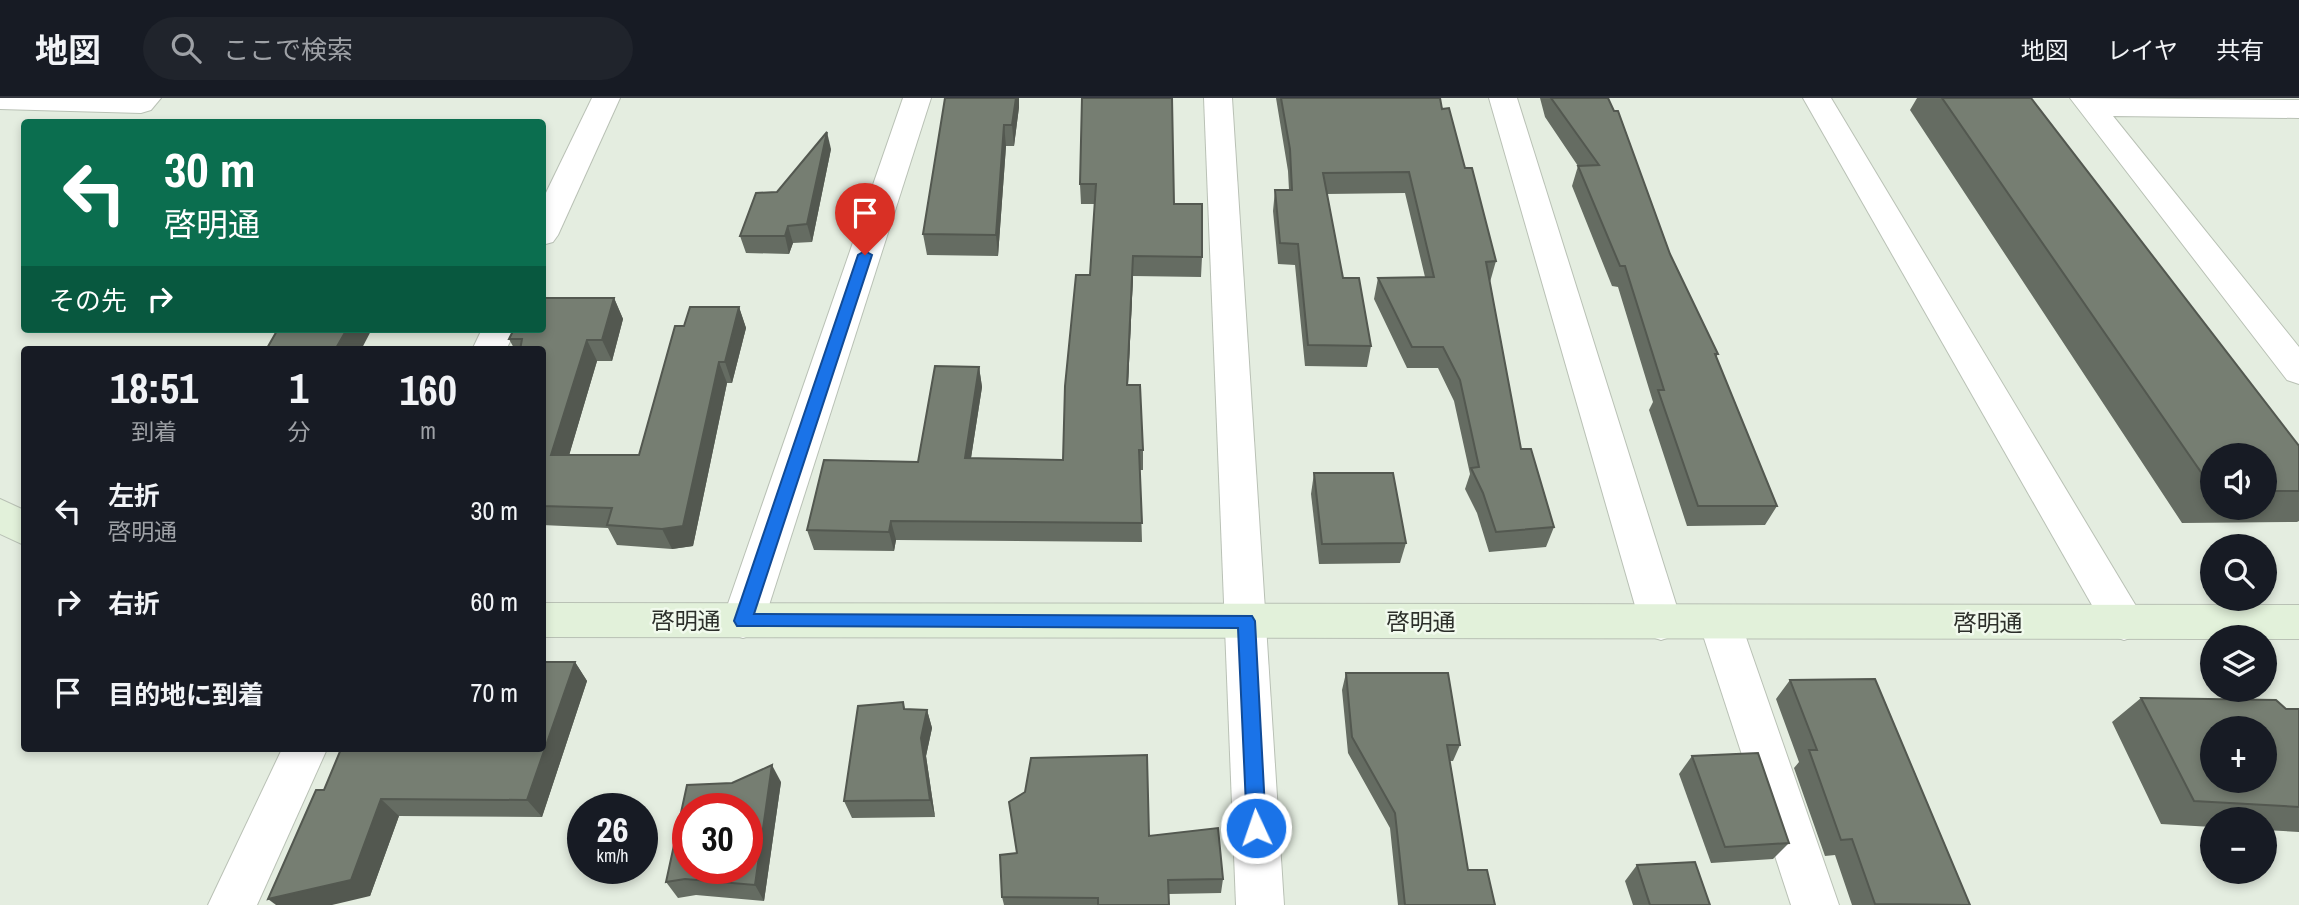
<!DOCTYPE html>
<html lang="ja">
<meta charset="utf-8">
<style>
:root{--surface:#171b24;--page:#20242c;--text:#f1f3f6;--muted:#9ea1a6;--line:#363941}
body{margin:0;font-family:"Archivo Narrow","Noto Sans JP",sans-serif;background:var(--page);color:var(--text);height:100vh;display:flex;flex-direction:column;font-size:26px;white-space:nowrap}
*{box-sizing:border-box;margin:0}
p{font-size:23px;color:var(--muted)}
.icon{flex:none;width:38px;height:38px;fill:none;stroke:currentColor;stroke-width:2;stroke-linecap:round;stroke-linejoin:round}
.map{position:relative;flex:1;overflow:hidden}
.side{position:absolute;left:21px;top:248px;width:525px;height:406px;display:flex;flex-direction:column;background:var(--surface);border-radius:7px;box-shadow:0 4px 10px #0003}
.side>*{flex:none}
.hud{position:absolute;left:21px;top:21px;width:525px;height:214px;border-radius:7px;box-shadow:0 4px 10px #0003;background:#0b6e4f;color:#fff;overflow:hidden}
.tools{position:absolute;left:2200px;top:345px;display:grid;gap:14px}
.tools a{display:grid;place-items:center;width:77px;height:77px;border-radius:50%;background:var(--surface);box-shadow:0 4px 10px #0003;font-size:35px}
.speed{position:absolute;left:567px;top:695px;display:flex;gap:14px;font-size:35px;font-weight:700;text-align:center}
.speed>*{display:grid;place-content:center;width:91px;height:91px;border-radius:50%;background:var(--surface);box-shadow:0 4px 10px #0003;line-height:1}
.speed small{font-size:18px;font-weight:400}
.speed .limit{border:10px solid #d22;background:#fff;color:#111}
.pin{position:absolute;display:grid;place-items:center;width:60px;height:60px;color:#fff;margin:-72px -30px;border-radius:50% 50% 50% 0;rotate:-45deg;box-shadow:0 0 7px #0007}
.pin .icon{rotate:45deg}
.me{position:absolute;width:77px;margin:-38px;rotate:357deg;stroke-linejoin:round;filter:drop-shadow(0 0 5px #0008)}
.turn{display:flex;align-items:center;gap:24px;height:147px;padding:0 28px;font-size:32px}
.turn .icon{width:91px;height:91px;stroke-width:2.5}
.turn b{display:block;font-size:49px;line-height:60px}
.then{display:flex;align-items:center;height:66px;padding:0 28px;background:#0003;gap:14px;font-size:26px}
.eta{display:flex;justify-content:space-evenly;align-items:center;height:119px;text-align:center}
.eta b{font-size:42px;font-weight:700;line-height:49px}
ul{padding:0;list-style:none}
li{display:flex;align-items:center;gap:21px;height:91px;padding:0 28px}
li div{flex:1}
li b{display:block;font-size:26px}
li em{font-style:normal}
header{display:flex;align-items:center;gap:42px;box-sizing:border-box;height:98px;padding:0 35px;background:var(--surface);border-bottom:2px solid var(--line)}
header strong{font-size:33px}
nav{display:flex;gap:38px;margin-inline-start:auto;font-size:24px}
.search{width:490px;height:63px;background:var(--page);display:flex;align-items:center;gap:18px;box-sizing:border-box;padding:0 24px;border-radius:38px;color:var(--muted);font-size:26px}
.map>svg:first-child{display:block}
</style>
<header>
<strong>地図</strong>
<div class="search"><svg class="icon" aria-label="search" viewBox="0 0 24 24"><circle cx="10" cy="10" r="6"/><path d="M15 15l6 6"/></svg>ここで検索</div>
<nav><a>地図</a><a>レイヤ</a><a>共有</a></nav>
</header>
<div class="map">
<svg width="2299" height="807" viewBox="0 0 2299 807">
<rect width="100%" height="100%" fill="#e4ede0"/>
<g fill="none" stroke-linecap="round" stroke-linejoin="round">
<!-- street casing -->
<g stroke="#b9c1b5" stroke-width="2">
<g id="street">
<path d="M0,0H161L151,12L141,15L0,11Z"/>
<path d="M592,0H620L558,137L553,144L542,147V103Z"/>
<path d="M903,0H931L764,523L758,535L743,540L728,535L722,523Z"/>
<path d="M1204,0H1232L1284,807H1236Z"/>
<path d="M1489,0H1517L1682,525L1676,537L1661,542L1646,537L1640,525Z"/>
<path d="M1803,0H1831L2139,513L2145,525L2139,537L2124,542L2109,537Z"/>
<path d="M2070,0L2299,2V20L2113,18L2299,249V286L2287,282Z"/>
<path d="M482,231H516L506,252H472Z"/>
<path d="M1720,508L1735,513L1741,525L1839,807H1791L1699,525L1705,513Z"/>
<path d="M282,651H327L257,807H208Z"/>
</g>
</g>
<!-- secondary casing -->
<g stroke="#b9c1b5" stroke-width="2">
<g id="secondary">
<path d="M0,401L24,412V447L0,436Z"/>
<path d="M542,505L2299,507V541H2264V539H2212V541L542,539Z"/>
</g>
</g>
<!-- street -->
<use href="#street" fill="#fff" fill-rule="evenodd"/>
<!-- secondary -->
<use href="#secondary" fill="#e2f1da" fill-rule="evenodd"/>
</g>
<!-- wall -->
<g fill="#656c62" fill-rule="evenodd">
<path d="M945,0L1019,9L1014,48H1006L998,158L927,157L923,136Z"/>
<path d="M1082,0L1174,106L1202,159L1201,179L1133,178L1128,287L1143,352V372H1140L1142,444L896,442L894,453L814,452L807,432L918,364L979,269L982,289L971,360L1063,362L1090,177L1095,106H1081L1080,86Z"/>
<path d="M1276,0H1440L1442,11L1465,70L1496,163L1490,184L1521,351L1554,429L1546,449L1489,454L1477,415L1465,391L1470,376L1454,303L1438,270H1407L1374,201L1378,180L1425,179L1405,95L1327,96L1343,180L1371,248L1367,269L1305,268L1295,167L1278,166L1273,113L1275,92H1289L1288,73Z"/>
<path d="M1540,0H1608L1670,156L1718,256L1716,259L1777,408L1765,427L1687,428L1649,312L1653,304L1618,189L1612,188L1572,88L1578,68L1545,19Z"/>
<path d="M1917,0H2031L2299,348V423L2297,424L2182,425L1910,12ZM2212,357H2264V410H2212Z"/>
<path d="M831,51L812,144L793,145L789,156L746,155L740,138L777,94Z"/>
<path d="M614,200L623,221L612,263H597L569,357H639L684,228L739,209L746,230L732,285H727L693,448L672,451L617,447L608,430L542,427V252H515L509,241Z"/>
<path d="M1314,375L1406,445L1400,465L1319,466L1311,396Z"/>
<path d="M575,564L587,583L542,719L399,718L370,798L324,692Z"/>
<path d="M1346,575L1460,647L1453,663H1450L1468,772L1495,807H1398L1390,730L1348,655L1342,592Z"/>
<path d="M1790,582L1969,807H1852L1835,757L1825,758L1794,670L1799,664L1776,601Z"/>
<path d="M2141,600L2286,611H2299V734L2264,732V721H2212V729L2161,726L2112,624Z"/>
<path d="M903,604L905,611L927,612L932,630L926,658L935,719L852,720L844,703Z"/>
<path d="M1692,658L1789,745L1773,761L1711,765L1679,676Z"/>
<path d="M781,684L764,803L696,797L678,800L666,784Z"/>
<path d="M1149,738L1223,781L1221,795L1169,796V807H1004L1002,799L1017,755Z"/>
<path d="M1637,767L1710,807H1633L1625,783Z"/>
</g>
<!-- shaded-wall -->
<g fill="#535850">
<path d="M1016,0H1019V9L1014,48L1012,27Z"/>
<path d="M1004,27L1006,48L998,158L996,137Z"/>
<path d="M827,34L831,51L812,144L807,126Z"/>
<path d="M788,128L793,145L789,156L785,138Z"/>
<path d="M1133,158V178L1127,307V287Z"/>
<path d="M614,200L623,221L612,263L602,242Z"/>
<path d="M739,209L746,230L732,285L725,264Z"/>
<path d="M347,231H372L361,252H335Z"/>
<path d="M587,242L597,263L563,378L551,357Z"/>
<path d="M719,264L727,285L693,448L672,451L662,431Z"/>
<path d="M979,269L982,289L968,379L965,360Z"/>
<path d="M891,423L896,442L894,453L889,434Z"/>
<path d="M575,564L587,583L542,719L527,702Z"/>
<path d="M927,612L932,630L926,658L935,719L930,702L921,640Z"/>
<path d="M772,667L781,684L764,803L755,787Z"/>
<path d="M381,701L399,718L370,798L332,807H276L268,801Z"/>
</g>
<!-- building -->
<g fill="#767e72" stroke="#535850" stroke-width="2" fill-rule="evenodd">
<path d="M945,0H1016L1012,27H1004L996,137L923,136Z"/>
<path d="M1082,0H1172L1174,106H1202V159L1133,158L1127,287H1140L1143,352H1139L1142,425L891,423L889,434L807,432L824,362L918,364L935,268L979,269L965,360L1063,362L1065,288L1076,177H1090L1096,86H1080Z"/>
<path d="M1281,0H1440L1442,11L1449,10L1465,70H1472L1496,163L1486,164L1521,351H1531L1554,429L1496,434L1483,395L1471,370L1479,369L1460,282L1443,249H1412L1378,180L1434,179L1409,74L1323,75L1343,180H1359L1371,248L1308,247L1298,146L1280,145L1275,92H1292L1290,51Z"/>
<path d="M1551,0H1608L1614,13H1618L1670,156L1718,256H1715L1777,408H1698L1658,292H1664L1625,168H1620L1578,68L1599,67Z"/>
<path d="M1942,0H2031L2299,348V393H2264V357H2212V390Z"/>
<path d="M827,34L807,126L788,128L785,138H740L756,95L777,94Z"/>
<path d="M542,200H614L602,242H587L551,357H639L675,228H684L690,209H739L725,264H719L683,428L662,431L607,427L612,410L542,408V252H520L522,241H509L514,231H542Z"/>
<path d="M278,231H347L335,252H266Z"/>
<path d="M1314,375H1393L1406,445L1322,446Z"/>
<path d="M542,564H575L527,702L381,701L351,782L268,801L316,692H324L341,651H542Z"/>
<path d="M1346,575H1448L1460,647H1447L1468,772H1487L1495,807H1405L1395,715L1352,639Z"/>
<path d="M1875,581L1970,807L1875,806L1852,741L1841,742L1809,652H1817L1790,582Z"/>
<path d="M2141,600L2276,602L2286,611H2299V709L2194,703ZM2212,630H2264V682H2212Z"/>
<path d="M903,604L904,611L927,612L921,640L930,702L844,703L858,608Z"/>
<path d="M1758,655L1789,745L1725,749L1692,658Z"/>
<path d="M1147,657L1149,738L1218,730L1223,781L1168,782L1169,807H1098V800L1002,799L1000,757L1017,755L1009,704L1025,694L1031,660Z"/>
<path d="M772,667L755,787L685,781L666,784L687,687L732,685ZM688,710H747V770H688Z"/>
<path d="M1695,764L1710,807H1650L1637,767Z"/>
</g>
<!-- route -->
<path fill="#1a73e8" stroke="#114b97" stroke-width="2" d="M865,153L872,157L754,516L1252,518L1255,523L1266,730L1263,736L1256,739L1249,736L1247,730L1238,530L737,528L734,523L858,157Z"/>
<g text-anchor="middle" stroke-width="5" stroke-linejoin="round" paint-order="stroke">
<!-- street labels -->
<g font-size="23" fill="#2c2f2a" stroke="#f1faed">
<text x="686" y="531">啓明通</text>
<text x="1421" y="532">啓明通</text>
<text x="1988" y="533">啓明通</text>
</g>
</g>
</svg>
<div class="tools">
<a><svg class="icon" aria-label="sound" viewBox="0 0 24 24"><path d="M4 9h4l5-4v14l-5-4H4zM17 9q2 3 0 6"/></svg></a>
<a><svg class="icon" aria-label="search" viewBox="0 0 24 24"><circle cx="10" cy="10" r="6"/><path d="M15 15l6 6"/></svg></a>
<a><svg class="icon" aria-label="layers" viewBox="0 0 24 24"><path d="M12 4l9 5-9 5-9-5zM3 14l9 5 9-5"/></svg></a>
<a>+</a>
<a>−</a>
</div>
<div class="speed"><div>26<small>km/h</small></div><div class="limit">30</div></div>
<div class="pin" style="left:865px;top:157px;background:#d93025"><svg class="icon" aria-label="arrive" viewBox="0 0 24 24"><path d="M6 21V4h12l-3 4 3 4H6"/></svg></div>
<svg class="me" style="left:1256px;top:730px" viewBox="-20 -20 40 40"><circle r="17" fill="#1a73e8" stroke="#fff" stroke-width="3"/><path d="M0-11L8 9 0 5-8 9z" fill="#fff"/></svg>
<div class="hud">
<div class="turn"><svg class="icon" aria-label="left" viewBox="0 0 24 24"><path d="M17 20v-9H6M10 6l-5 5 5 5"/></svg><div><b>30 m</b>啓明通</div></div>
<div class="then">その先<svg class="icon" aria-label="right" viewBox="0 0 24 24"><path d="M7 20v-9h11M14 6l5 5-5 5"/></svg></div>
</div>
<section class="side">
<div class="eta">
<div><b>18:51</b><p>到着</p></div>
<div><b>1</b><p>分</p></div>
<div><b>160</b><p>m</p></div>
</div>
<ul>
<li><svg class="icon" aria-label="left" viewBox="0 0 24 24"><path d="M17 20v-9H6M10 6l-5 5 5 5"/></svg><div><b>左折</b><p>啓明通</p></div><em>30 m</em></li>
<li><svg class="icon" aria-label="right" viewBox="0 0 24 24"><path d="M7 20v-9h11M14 6l5 5-5 5"/></svg><div><b>右折</b></div><em>60 m</em></li>
<li><svg class="icon" aria-label="arrive" viewBox="0 0 24 24"><path d="M6 21V4h12l-3 4 3 4H6"/></svg><div><b>目的地に到着</b></div><em>70 m</em></li>
</ul>
</section>
</div>
